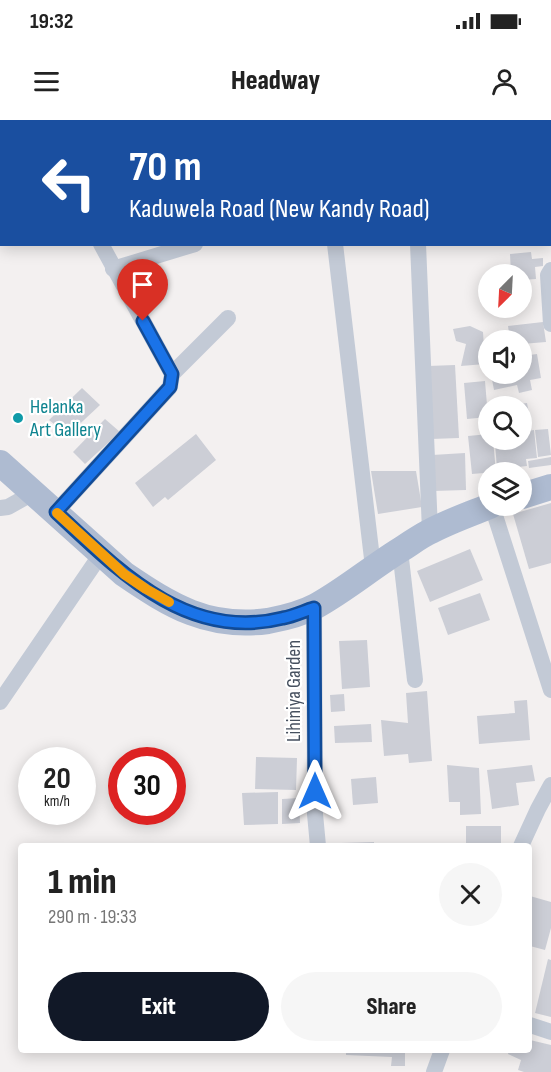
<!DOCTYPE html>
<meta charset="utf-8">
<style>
:root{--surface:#fff;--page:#f6f6f6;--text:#222;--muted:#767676;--accent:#111827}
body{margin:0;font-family:"Sofia Sans Condensed",sans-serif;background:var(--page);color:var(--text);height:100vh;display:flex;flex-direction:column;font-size:22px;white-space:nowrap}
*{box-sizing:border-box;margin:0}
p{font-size:20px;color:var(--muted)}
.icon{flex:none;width:33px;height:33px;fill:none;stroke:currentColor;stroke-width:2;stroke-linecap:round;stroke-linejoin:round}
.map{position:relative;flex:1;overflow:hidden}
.panel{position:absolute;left:18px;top:723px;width:514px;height:210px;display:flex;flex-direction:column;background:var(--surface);border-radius:6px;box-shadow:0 3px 15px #0003}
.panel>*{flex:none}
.banner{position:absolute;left:0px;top:0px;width:552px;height:126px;box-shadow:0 3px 15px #0003;background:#1a4fa0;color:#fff;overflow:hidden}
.needle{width:39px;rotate:204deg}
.controls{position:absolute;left:478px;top:144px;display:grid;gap:12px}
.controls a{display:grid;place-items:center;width:54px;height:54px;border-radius:50%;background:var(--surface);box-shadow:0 3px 15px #0003;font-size:30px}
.speed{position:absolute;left:18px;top:627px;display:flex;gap:12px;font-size:30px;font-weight:700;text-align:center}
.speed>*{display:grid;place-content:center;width:78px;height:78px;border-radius:50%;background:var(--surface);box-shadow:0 3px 15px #0003;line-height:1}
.speed small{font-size:15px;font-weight:400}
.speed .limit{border:9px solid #d22;background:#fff;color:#111}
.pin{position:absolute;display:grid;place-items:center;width:51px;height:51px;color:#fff;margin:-62px -26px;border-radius:50% 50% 50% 0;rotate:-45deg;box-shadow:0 0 6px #0007}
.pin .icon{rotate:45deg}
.me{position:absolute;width:66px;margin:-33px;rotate:0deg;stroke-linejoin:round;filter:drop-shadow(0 0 4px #0008)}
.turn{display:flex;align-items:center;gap:21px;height:126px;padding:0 30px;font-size:27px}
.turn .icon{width:78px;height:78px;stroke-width:2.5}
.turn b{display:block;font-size:42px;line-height:51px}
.round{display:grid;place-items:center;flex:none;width:63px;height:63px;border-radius:32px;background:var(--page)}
.overview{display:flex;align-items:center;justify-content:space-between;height:102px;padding:0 30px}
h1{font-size:36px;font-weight:800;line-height:45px}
.action{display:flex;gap:12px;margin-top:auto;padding:12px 30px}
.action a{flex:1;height:69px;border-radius:36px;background:var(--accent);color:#fff;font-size:24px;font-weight:800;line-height:69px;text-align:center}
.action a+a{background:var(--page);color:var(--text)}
.status{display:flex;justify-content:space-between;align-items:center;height:42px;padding:0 30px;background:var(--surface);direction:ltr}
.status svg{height:16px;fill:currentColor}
header{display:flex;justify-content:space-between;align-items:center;height:78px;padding:0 30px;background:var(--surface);font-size:27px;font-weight:800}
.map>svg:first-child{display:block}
</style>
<div class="status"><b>19:32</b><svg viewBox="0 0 49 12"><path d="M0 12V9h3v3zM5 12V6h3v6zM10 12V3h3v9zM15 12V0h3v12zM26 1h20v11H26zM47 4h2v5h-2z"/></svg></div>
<header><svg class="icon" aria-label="menu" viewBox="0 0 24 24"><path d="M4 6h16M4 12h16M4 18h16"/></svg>Headway<svg class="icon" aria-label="person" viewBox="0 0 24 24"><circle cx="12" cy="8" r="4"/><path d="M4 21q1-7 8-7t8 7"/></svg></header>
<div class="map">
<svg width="551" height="952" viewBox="0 0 551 952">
<rect width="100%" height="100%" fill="#f3f0f0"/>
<!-- building -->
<g fill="#ccced6">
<path d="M531,132L532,139L543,138V146L535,147L536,159L522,160V154H511L510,134Z"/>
<path d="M543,202L546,222L522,224V220H510L508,206Z"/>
<path d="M470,206L483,212L485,244L461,246L466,224L456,221L453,209Z"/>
<path d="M537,234L541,258L530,260L532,270L519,273L517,265L494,270L491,254H522V236Z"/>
<path d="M455,245L459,318L431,319L428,246Z"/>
<path d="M485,261L488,297L467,299L464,263Z"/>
<path d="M82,268L100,285L68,315L49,300Z"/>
<path d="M527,283L530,299L522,300V286H510V285Z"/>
<path d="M105,299L120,312L85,344L73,332Z"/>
<path d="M548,309L551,335L538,337L535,310Z"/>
<path d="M534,310L537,338L526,339L527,346L497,349L495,323L502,322V320H522V312Z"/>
<path d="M196,314L216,340L168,380L165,377L153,387L135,363Z"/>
<path d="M489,314V320H493L496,352L472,354L468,316Z"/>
<path d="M465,333L466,370L433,371L432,335Z"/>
<path d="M551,337V345L529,348L528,341Z"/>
<path d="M371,351H416L422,387L378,394Z"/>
<path d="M551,383V443L529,449L513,394Z"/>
<path d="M470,429L483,460L430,482L417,451Z"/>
<path d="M480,473L490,500L448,515L438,488Z"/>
<path d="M367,520L370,567L342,569L339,521Z"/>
<path d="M427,571L432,641L409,643L408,634L384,636L381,600L408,603L406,573Z"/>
<path d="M344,574L345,591L331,592L330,575Z"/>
<path d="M527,580L530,620L479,624L477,596L515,593L514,581Z"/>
<path d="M371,604L372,622L335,623L334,606Z"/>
<path d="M256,637L297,638L296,670L255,669Z"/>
<path d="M447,645L479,648L481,694L460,695V682H449Z"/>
<path d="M532,645L535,661L516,663L519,685L492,689L487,650Z"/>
<path d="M376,657L378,683L353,685L351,659Z"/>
<path d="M278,672V704L244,705L242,673Z"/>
<path d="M299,678L300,703L282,704V679Z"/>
<rect x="466" y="706" width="35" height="20"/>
<path d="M374,722V726H341V723Z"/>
<path d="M530,776L551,782V808L545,830L530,826Z"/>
<path d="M548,839L551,840V897L535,893Z"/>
<path d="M530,920L551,925V952H524L518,950L521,940L508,934L509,930H530Z"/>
<path d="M346,930H397V932H405V946H391L392,937L346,935Z"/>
</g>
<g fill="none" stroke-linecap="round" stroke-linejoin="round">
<!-- minor -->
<g stroke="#c3cad6" stroke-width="16">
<path d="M320,0V2"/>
<path d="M107,2L108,0"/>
<path d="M335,124L373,447"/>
<path d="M418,124L430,411"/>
<path d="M113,149L195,124"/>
<path d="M551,150L548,155L551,204"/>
<path d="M172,254L228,198"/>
<path d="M492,386L551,570"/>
<path d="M0,388L8,387L33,373"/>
<path d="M56,392L170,267L172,254L101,124"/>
<path d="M400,430L415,560"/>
<path d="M314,488L315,694L318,726"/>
<path d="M0,582L101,434"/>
<path d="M521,726L538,689L551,665"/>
<path d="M530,905L551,912"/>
<path d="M434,952L442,930"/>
</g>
<!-- primary -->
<g stroke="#aebbd1" stroke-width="26">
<path d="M0,343L124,454C171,486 208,509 268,501C284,498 301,494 316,486C345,470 371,448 400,430C410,424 420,416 431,411C450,401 470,394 490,386"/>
<path d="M522,376L551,367"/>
</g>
</g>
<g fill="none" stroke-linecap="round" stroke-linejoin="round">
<!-- route casing -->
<g stroke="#114b97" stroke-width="15">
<path id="route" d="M143,201L172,254L170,267L56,392C120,452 188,522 283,498C294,496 304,491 314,488L315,671"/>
</g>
<!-- route -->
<use href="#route" stroke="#1a73e8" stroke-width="10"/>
<!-- slow -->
<path stroke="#f59e0b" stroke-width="10" d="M57,393L124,454L146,469L169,482"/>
</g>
<!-- markers -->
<circle fill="#0f9aa8" stroke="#fff" stroke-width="2" cx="18" cy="298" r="6"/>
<g text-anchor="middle" stroke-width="4.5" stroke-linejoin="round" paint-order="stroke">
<!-- culture labels -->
<g font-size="20" fill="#0d838f" stroke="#fff" text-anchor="start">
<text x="30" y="293">Helanka<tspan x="30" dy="23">Art Gallery</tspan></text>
</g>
<!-- street labels -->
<g font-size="20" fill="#46505f" stroke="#fff">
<text transform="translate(293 571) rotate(-90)" y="7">Lihiniya Garden</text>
</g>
</g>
</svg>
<div class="controls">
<a><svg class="needle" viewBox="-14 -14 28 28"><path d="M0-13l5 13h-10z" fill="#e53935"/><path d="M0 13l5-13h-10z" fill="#767676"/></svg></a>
<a><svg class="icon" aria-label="sound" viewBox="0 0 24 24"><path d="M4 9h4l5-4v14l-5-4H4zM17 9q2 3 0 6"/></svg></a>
<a><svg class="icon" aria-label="search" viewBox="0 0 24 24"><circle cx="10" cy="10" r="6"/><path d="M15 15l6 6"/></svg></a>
<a><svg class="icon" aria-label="layers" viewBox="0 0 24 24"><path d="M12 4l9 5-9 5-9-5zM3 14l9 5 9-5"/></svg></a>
</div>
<div class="speed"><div>20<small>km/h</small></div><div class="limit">30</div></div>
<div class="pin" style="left:143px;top:201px;background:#d93025"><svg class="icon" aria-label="arrive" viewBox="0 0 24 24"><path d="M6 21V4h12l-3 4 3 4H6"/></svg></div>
<svg class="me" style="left:315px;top:671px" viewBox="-20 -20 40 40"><path d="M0-17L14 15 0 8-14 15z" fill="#1a73e8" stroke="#fff" stroke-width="4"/></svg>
<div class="banner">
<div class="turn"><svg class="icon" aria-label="left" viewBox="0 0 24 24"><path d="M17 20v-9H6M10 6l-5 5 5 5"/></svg><div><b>70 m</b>Kaduwela Road (New Kandy Road)</div></div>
</div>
<section class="panel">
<div class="overview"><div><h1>1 min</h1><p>290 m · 19:33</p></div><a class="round"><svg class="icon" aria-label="close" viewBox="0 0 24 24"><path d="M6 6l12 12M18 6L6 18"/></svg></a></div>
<div class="action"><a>Exit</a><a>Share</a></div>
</section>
</div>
